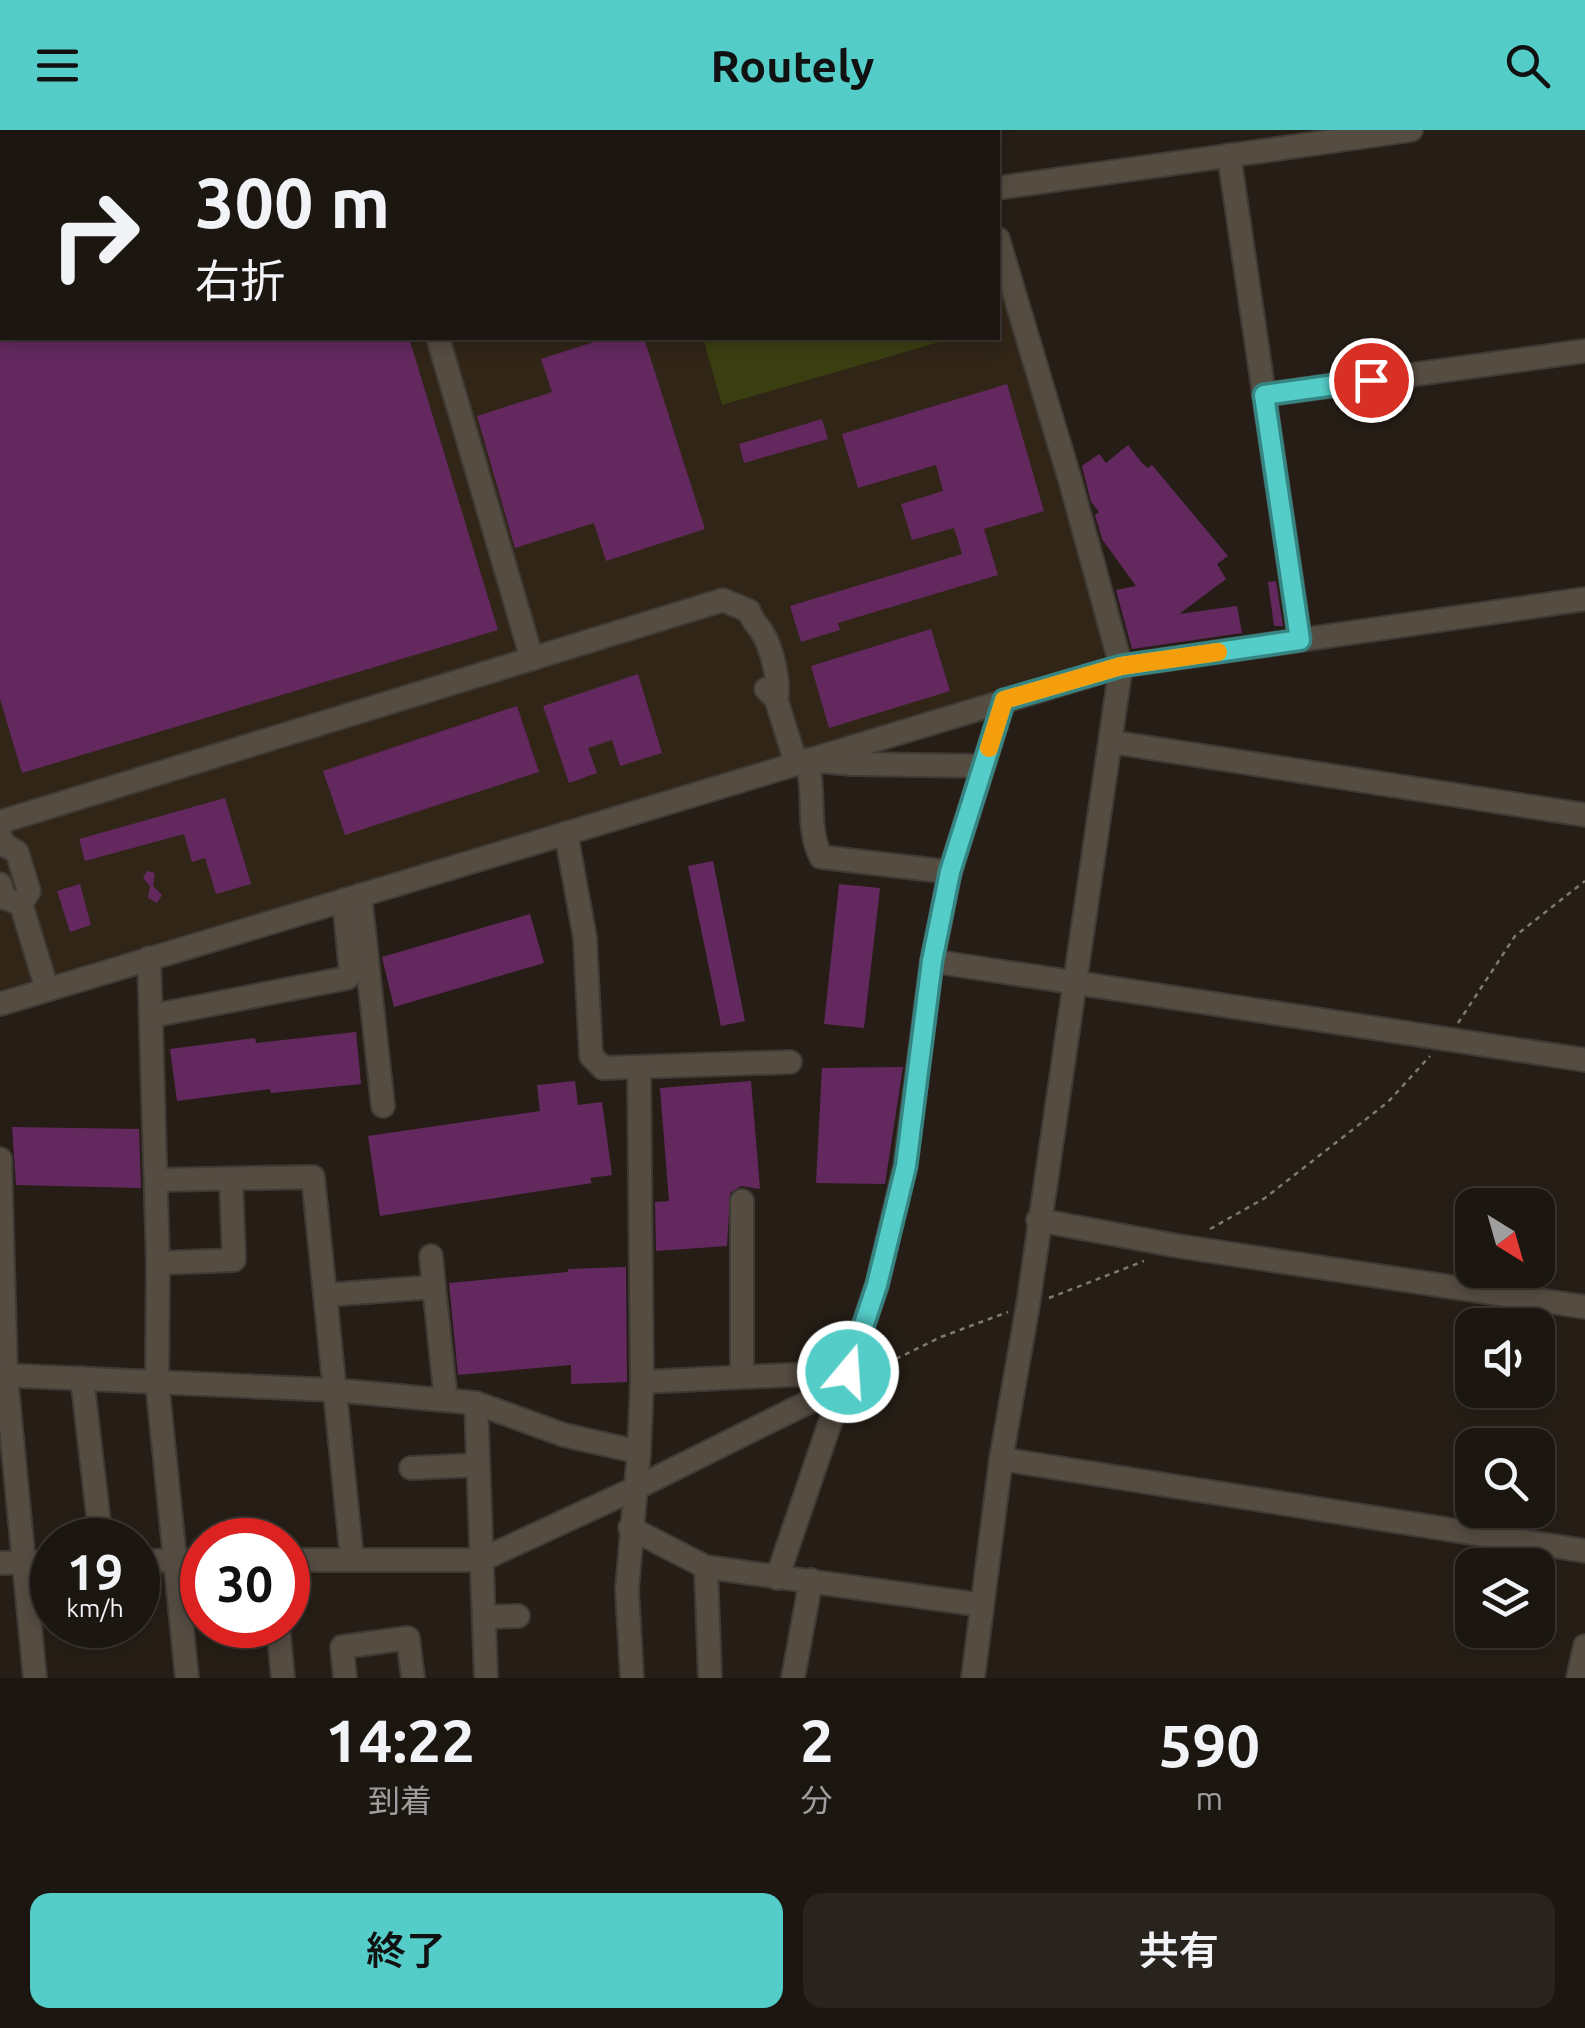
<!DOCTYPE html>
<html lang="ja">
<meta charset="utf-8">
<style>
:root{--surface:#1c1610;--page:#29231e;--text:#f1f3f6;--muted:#a09f9f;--line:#3a3530;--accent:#54cdc8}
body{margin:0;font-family:Ubuntu,"Noto Sans JP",sans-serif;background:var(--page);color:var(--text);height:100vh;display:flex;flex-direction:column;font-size:38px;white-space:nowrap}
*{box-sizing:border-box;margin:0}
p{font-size:32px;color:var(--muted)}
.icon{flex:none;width:55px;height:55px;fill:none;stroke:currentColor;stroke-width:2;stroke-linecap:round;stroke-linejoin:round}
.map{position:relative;height:1548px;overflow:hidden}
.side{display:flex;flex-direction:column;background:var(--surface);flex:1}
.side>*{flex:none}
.guide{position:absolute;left:0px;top:0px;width:1000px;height:210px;box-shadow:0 5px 15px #0003,0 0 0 2px var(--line);background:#1c1610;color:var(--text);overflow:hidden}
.needle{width:65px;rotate:143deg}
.tools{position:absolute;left:1455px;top:1058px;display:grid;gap:20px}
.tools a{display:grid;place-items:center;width:100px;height:100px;border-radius:20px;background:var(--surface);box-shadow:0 5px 15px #0003,0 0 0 2px var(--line);font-size:50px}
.speed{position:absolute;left:30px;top:1388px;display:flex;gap:20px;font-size:50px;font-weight:700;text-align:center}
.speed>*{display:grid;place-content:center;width:130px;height:130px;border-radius:50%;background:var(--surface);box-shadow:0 5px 15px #0003,0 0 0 2px var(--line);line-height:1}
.speed small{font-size:25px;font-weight:400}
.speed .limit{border:15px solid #d22;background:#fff;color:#111}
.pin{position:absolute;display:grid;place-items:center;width:85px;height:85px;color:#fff;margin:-42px;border:5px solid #fff;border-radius:50%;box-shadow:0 2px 10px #0007}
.me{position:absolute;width:110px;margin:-55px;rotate:18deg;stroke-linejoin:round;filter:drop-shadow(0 0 8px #0008)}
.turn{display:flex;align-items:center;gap:35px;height:210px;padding:0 30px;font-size:45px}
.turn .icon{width:130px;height:130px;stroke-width:2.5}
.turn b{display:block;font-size:70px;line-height:85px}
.eta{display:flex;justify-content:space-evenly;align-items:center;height:170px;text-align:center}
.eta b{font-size:60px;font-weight:600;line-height:70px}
.cta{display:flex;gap:20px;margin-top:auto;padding:20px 30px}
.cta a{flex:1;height:115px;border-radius:20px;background:var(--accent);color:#111;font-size:40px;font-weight:600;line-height:115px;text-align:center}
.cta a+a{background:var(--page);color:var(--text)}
header{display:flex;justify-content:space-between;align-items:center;height:130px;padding:0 30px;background:var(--accent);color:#111;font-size:45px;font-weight:600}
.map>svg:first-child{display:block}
</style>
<header><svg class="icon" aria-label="menu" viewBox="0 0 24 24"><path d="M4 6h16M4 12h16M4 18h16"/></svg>Routely<svg class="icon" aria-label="search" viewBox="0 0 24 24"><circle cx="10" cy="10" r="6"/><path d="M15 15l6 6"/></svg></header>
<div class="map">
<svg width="1585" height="1548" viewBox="0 0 1585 1548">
<rect width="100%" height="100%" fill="#261e16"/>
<!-- industrial -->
<path fill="#302517" d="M0,0H957V2H2V208H998V139L1106,520L1101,529L0,860Z"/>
<!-- green -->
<g fill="#3a3f12">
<path d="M644,0H925L926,2H644Z"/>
<path d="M703,208H953L722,275Z"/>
</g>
<!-- building -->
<g fill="#63295f">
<path d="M0,208H409L498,500L22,643L0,569Z"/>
<path d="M606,208H644L705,399L606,431L594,393L515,418L477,286L552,262L541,229Z"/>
<path d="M1007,254L1044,381L984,399L998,445L838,493L840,500L801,512L790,476L962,424L954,398L912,410L901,374L943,361L936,335L858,358L842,304Z"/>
<path d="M822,289L828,309L744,333L739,314Z"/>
<path d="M1128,315L1142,333L1148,338L1152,335L1228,426L1217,434L1226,449L1179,484L1237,476L1242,503L1132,519L1116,460L1136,456L1102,409L1095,385L1099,382L1091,372L1082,336L1099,324L1106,333Z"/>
<path d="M1276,451L1283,496H1274L1268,452Z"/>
<path d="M931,499L950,561L829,598L811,536Z"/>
<path d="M638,544L662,623L620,636L612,610L588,618L597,643L569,653L543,576Z"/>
<path d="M517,576L539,642L345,705L323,641Z"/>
<path d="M225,668L251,754L216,764L205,728L192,732L184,704L85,731L79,709Z"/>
<path d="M713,731L745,891L721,896L688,736Z"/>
<path d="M147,741L155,743L153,756L162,765L157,773L148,768L150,756L143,748Z"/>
<path d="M80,754L91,795L70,802L57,761Z"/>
<path d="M839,754L880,758L864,898L824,894Z"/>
<path d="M530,784L544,833L394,877L382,827Z"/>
<path d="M356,902L361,954L271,963L270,959L177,971L170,919L255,908L256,913Z"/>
<path d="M903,937L885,1054L816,1053L822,938Z"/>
<path d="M575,951L578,975L602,972L612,1045L590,1048L592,1053L380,1086L368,1006L540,981L537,955Z"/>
<path d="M751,951L760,1059L741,1056L730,1063L727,1116L656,1121L655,1072L669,1071L660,958Z"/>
<path d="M12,997L139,999L141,1058L16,1055Z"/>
<path d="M626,1137L627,1252L571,1254V1235L458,1245L449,1153L568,1142V1139Z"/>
</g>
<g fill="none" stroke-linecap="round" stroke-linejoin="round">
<!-- minor casing -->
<g stroke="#403a35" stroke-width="26">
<g id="minor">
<path d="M461,0L462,2"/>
<path d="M965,0L966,2"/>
<path d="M380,2L388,0"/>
<path d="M1229,25L1300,510"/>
<path d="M998,58L1411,0"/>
<path d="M438,208L532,529"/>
<path d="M1264,265L1585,221"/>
<path d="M766,559L776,569L796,633"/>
<path d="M1004,570L950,742L932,831L1585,930"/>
<path d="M1112,612L1585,685"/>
<path d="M0,692L723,470L749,481C752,491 757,494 762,502C771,516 781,554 776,569"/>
<path d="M566,703L585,808L591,926L603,938L790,932"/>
<path d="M0,705L3,714L17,722L29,761L21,774"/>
<path d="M950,742L821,727C806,699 816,661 807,630L853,634L983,636"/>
<path d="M0,754L4,768L21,774"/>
<path d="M360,765L383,976"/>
<path d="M21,774L47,859"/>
<path d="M149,828L158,1133L157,1251L187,1548"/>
<path d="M0,874L1121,536L1585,469"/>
<path d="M151,886L347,848L351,844L344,770"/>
<path d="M0,1029L6,1246L35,1548"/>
<path d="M156,1050L313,1047L352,1429"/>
<path d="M1038,1090L1178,1116L1585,1177"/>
<path d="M431,1126L434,1157"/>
<path d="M158,1133L234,1130L231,1049"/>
<path d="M325,1165L434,1157L446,1270"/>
<path d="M0,1245L334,1260L476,1273L564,1305L639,1322"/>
<path d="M742,1246V1071"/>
<path d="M82,1248L101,1410"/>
<path d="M642,1252L848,1242"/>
<path d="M476,1273L486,1548"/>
<path d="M1001,1329L1585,1421"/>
<path d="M411,1338L478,1335"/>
<path d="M630,1398L706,1437L982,1475"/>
<path d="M288,1430H481L634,1359L845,1254"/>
<path d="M138,1431L202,1430"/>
<path d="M0,1433L52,1432"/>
<path d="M706,1437L710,1548"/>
<path d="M777,1448L877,1155L905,1036L932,831"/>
<path d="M484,1487L518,1486"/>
<path d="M278,1495L283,1548"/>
<path d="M345,1548L342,1517L408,1508L413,1548"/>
<path d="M632,1548L627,1459L639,1322L642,1252L639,937"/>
<path d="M793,1548L811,1450"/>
<path d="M973,1548L1001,1329L1028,1175L1121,536L1070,350L998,109"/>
<path d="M1578,1548L1585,1516"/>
</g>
</g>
<!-- path -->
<g stroke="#7f7971" stroke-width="2.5" stroke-dasharray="5 5" stroke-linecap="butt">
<path d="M1458,893L1515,806L1585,751"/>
<path d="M1210,1099L1265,1068L1388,972L1430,926"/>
<path d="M1049,1168L1144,1131"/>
<path d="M869,1242L941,1207L1008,1182"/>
</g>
<!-- minor -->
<use href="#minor" stroke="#554c42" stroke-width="22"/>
</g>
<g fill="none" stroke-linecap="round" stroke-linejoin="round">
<!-- route casing -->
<g stroke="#378582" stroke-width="25">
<path id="route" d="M848,1242L877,1155L906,1036L932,831L950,742L1004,570L1121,536L1300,510L1264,265L1371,250"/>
</g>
<!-- route -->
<use href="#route" stroke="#54cdc8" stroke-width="18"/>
<!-- slow -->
<path stroke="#f59e0b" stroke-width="18" d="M989,618L1004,570L1121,536L1218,522"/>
</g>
</svg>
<div class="tools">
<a><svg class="needle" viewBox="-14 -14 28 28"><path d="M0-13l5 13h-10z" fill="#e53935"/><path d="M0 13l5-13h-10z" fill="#a09f9f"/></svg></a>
<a><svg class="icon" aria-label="sound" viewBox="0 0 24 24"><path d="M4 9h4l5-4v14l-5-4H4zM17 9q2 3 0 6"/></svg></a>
<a><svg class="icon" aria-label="search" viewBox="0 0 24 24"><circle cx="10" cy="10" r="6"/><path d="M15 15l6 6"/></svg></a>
<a><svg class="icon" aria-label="layers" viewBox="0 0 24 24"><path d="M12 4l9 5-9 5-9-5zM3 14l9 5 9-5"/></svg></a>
</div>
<div class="speed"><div>19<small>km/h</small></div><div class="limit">30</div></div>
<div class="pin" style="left:1371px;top:250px;background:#d93025"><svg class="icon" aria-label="arrive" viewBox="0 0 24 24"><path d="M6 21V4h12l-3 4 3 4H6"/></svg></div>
<svg class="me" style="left:848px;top:1242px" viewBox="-20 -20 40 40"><circle r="17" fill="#54cdc8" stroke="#fff" stroke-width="3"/><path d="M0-11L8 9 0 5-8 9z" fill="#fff"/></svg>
<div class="guide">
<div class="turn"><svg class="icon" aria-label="right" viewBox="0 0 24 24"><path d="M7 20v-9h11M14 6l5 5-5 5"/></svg><div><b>300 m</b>右折</div></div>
</div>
</div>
<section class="side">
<div class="eta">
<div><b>14:22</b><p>到着</p></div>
<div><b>2</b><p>分</p></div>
<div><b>590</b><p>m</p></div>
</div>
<div class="cta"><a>終了</a><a>共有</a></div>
</section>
